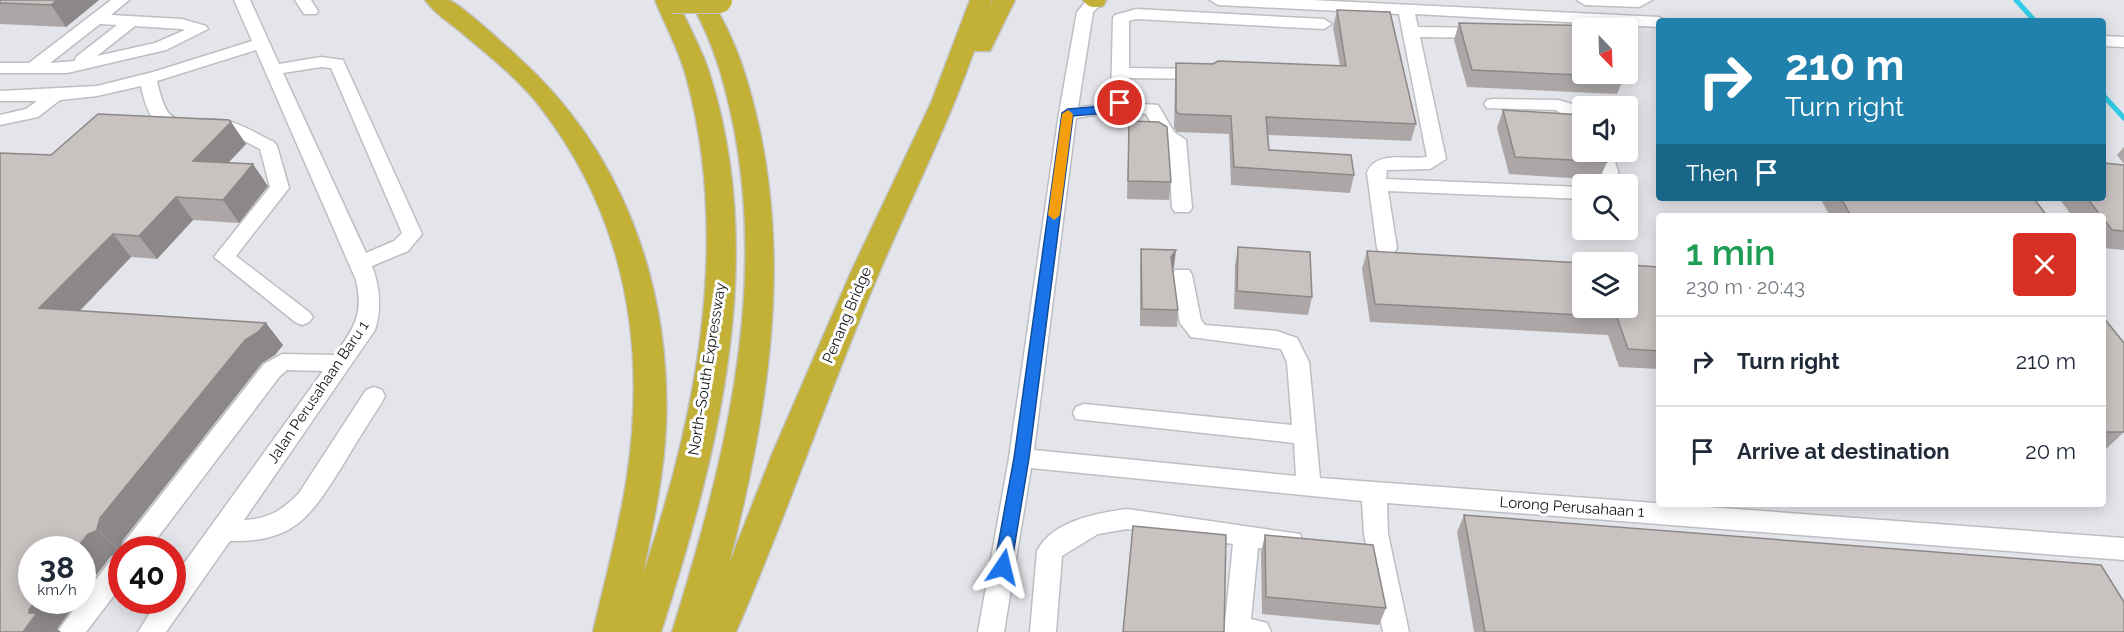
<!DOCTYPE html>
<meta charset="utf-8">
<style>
:root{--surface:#fff;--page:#f2f2f3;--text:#1f2937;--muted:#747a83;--line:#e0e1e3}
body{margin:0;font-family:Raleway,sans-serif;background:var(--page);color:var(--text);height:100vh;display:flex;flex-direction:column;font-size:22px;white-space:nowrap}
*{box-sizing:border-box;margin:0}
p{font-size:20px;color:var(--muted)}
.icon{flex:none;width:33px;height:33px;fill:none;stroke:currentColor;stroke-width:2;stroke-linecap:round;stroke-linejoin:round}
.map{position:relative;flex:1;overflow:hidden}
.drawer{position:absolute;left:1656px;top:213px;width:450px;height:294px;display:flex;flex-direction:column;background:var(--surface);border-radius:6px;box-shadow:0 3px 15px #0003}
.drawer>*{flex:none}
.top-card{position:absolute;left:1656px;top:18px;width:450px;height:183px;border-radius:6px;box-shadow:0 3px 15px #0003;background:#1f81ac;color:#fff;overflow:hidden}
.needle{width:39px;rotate:157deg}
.fabs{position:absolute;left:1572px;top:18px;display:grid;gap:12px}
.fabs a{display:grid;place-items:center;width:66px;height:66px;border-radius:6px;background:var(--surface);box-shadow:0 3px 15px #0003;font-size:30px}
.speed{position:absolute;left:18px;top:536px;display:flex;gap:12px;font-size:30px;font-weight:700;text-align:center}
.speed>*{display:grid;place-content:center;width:78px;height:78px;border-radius:50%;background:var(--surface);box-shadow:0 3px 15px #0003;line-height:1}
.speed small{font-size:15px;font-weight:400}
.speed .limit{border:9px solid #d22;background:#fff;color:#111}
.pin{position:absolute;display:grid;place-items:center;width:51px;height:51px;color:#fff;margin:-26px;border:3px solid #fff;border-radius:50%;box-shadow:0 2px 6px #0007}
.me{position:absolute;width:66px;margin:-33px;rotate:10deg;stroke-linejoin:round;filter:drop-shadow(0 0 4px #0008)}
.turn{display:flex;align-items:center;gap:21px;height:126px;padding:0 30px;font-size:27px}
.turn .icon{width:78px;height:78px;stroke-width:2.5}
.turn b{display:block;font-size:42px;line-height:51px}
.then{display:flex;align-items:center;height:57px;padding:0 30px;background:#0003;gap:12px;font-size:22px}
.round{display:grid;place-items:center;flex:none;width:63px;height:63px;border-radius:6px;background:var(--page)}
.summary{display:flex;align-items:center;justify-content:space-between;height:102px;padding:0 30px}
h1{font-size:36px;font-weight:600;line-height:45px;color:#1e9e55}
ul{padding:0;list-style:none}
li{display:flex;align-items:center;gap:18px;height:90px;padding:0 30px;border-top:2px solid var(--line)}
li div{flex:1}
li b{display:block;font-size:22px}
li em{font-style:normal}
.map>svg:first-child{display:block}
</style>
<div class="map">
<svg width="2124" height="632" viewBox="0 0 2124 632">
<rect width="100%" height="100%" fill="#e4e5ea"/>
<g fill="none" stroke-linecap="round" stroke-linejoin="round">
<!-- stream -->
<g stroke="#32cce6" stroke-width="5">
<path d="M2016,0L2035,21"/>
<path d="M2103,95L2124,118"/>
</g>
<!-- minor casing -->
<g stroke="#bdbec3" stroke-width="3">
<g id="minor">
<path d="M111,0H129L111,15L182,19L206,26L208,29L166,50L67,73H0V63H29ZM100,24L117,25L76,57L75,61L50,63ZM135,26L181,29L185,30L155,43L97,56Z"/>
<path d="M234,0H250L279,64L321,57L343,60L422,234L408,251L372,266C380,288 382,308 375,330L244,520C268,519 283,510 299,493L366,390L374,387L382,390L385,396L382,402C368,424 354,446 341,468C309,519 293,542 230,541L166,632H138L158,600H172V580L323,371L287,370L280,376L149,549H122L125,541L264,364L282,354L335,355C354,328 364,314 356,280L256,50L157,81C169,135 179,115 222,120C239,122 259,135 274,142L277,146L289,188L236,256L309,312L313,317L309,322L302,325L295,322L214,257L270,187L260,149C247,143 231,132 217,130C172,125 153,144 141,86L97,96L60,100L38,117L0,125V115L26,109L37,101H0V91L97,86L153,72L252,41ZM321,67L331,68L402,233L394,241L366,253L283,73Z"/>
<path d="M295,0H311L318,11L316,14H304Z"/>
<path d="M1087,0H1106L1093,12L1078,107L1102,105L1111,100L1113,18L1115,15L1136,9L1324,19L1332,24L1324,29L1136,19L1129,21V68L1204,69L1212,74L1204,79L1129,78V103L1158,105L1174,132L1186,140L1192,208L1189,212H1175L1172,208L1168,143L1161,140L1146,114L1114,112L1076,118L1034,450L1296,476L1294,443L1076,419L1073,413L1076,407L1084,404L1292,425L1287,362L1281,349L1191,337L1180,323L1172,275L1175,270H1189L1192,275L1201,320L1205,325L1277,331L1297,338L1309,362L1320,478L2124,538V560L1387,503L1388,534L1409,632H1383L1364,534L1362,501L1031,468L1004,632H978L1009,458L1059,113L1077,12Z"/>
<path d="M1210,0H1311L1659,17L1666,21H1659V27L1415,14L1418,27L1485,28L1493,33L1485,38L1420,37L1446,159L1430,169L1387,170L1386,179L1582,187V199L1388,191L1397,248L1394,253H1380L1377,248L1367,173C1375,150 1408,160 1427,157L1399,14L1218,5Z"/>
<path d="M1577,0H1652L1639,7L1585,5Z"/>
<path d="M2103,36L2124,37V47L2103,46Z"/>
<path d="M1493,99L1558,100L1572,104L1582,113V127L1576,126L1556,110L1487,108L1484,104L1487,100Z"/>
<path d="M1594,152H1612L1621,181L1619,184H1599L1602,179Z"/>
<path d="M1127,509L1300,534L1303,542L1300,550L1291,553L1258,548L1251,619L1267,623L1271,632H1224L1233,544L1127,529L1098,534L1062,556L1056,632H1030L1037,551C1052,521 1097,513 1127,509Z"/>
<path d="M122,554V585L86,632H57L113,557Z"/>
</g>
</g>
<!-- highway casing -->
<g stroke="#c2c2c2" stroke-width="3">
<g id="highway">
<path d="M425,0C432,0 441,0 448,0C459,2 507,47 518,57C623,151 671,286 666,425C664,475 653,525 643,574C697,415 731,241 686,76C679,50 665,25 655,0H677C688,25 702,49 710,75C768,259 718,454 661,632H593C605,580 619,529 627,477C647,343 624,216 541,108C519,79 489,56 462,33C450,23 434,13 425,0Z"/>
<path d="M689,0H711C736,39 749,82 759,127C791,274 766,420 729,564L773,452L851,272L931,103L970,0H992L989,7L993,0H1015L990,51H974C947,127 911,198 879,273C829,391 787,514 736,632H672C723,468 767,299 734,128C725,83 713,39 689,0Z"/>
<path d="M1083,0H1105L1106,1L1103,6C1094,8 1088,8 1083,0Z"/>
</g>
</g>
<!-- minor -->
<use href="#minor" fill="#fff" fill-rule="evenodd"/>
<!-- highway -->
<use href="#highway" fill="#c3b036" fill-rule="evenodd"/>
<!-- highway-bridge casing -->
<g stroke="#c2c2c2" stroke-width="28" stroke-linecap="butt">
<path id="highway-bridge" d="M672,0H719"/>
</g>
<!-- highway-bridge -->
<use href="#highway-bridge" stroke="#c3b036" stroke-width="26"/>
</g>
<!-- wall -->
<g fill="#aca7a6">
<path d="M0,0H99L66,27L0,24Z"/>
<path d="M1337,10L1416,124L1411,141L1268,135L1269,150L1354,175L1350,193L1231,185L1229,134L1177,132L1174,128L1175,81L1176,63L1340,66L1333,28Z"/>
<path d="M1459,23L1624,77L1617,94L1467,87L1454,40Z"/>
<path d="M1503,110L1607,162L1599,180L1509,174L1497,128Z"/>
<path d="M1129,121L1171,182L1169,200L1127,199Z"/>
<path d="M231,122L246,144L229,162L268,186L239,223L193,220L157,259L131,257L80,311L283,345L275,355L262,363L123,540L121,546L124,549H122V552L111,556L32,600H78L57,629L61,632H0L51,155Z"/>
<path d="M2124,147V164L2117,155Z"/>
<path d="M2124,165V250L2103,248V216H2072L2059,198H2103Z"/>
<path d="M1820,198H2025L2047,216H1830Z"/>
<path d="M1238,247L1312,297L1308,315L1234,309L1235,265Z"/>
<path d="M1141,249L1174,267L1173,270L1178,310L1177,327L1140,326V267Z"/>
<path d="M1367,251L1659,267V369L1619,367L1608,335L1370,322L1362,269Z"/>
<path d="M2103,317L2124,432L2105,450H2103Z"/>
<path d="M1464,515L2124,632H1474L1457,532Z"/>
<path d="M1265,535L1386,608L1379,625L1262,614L1261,552Z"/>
</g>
<!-- shaded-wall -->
<g fill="#8c8887">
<path d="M57,0H99L66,27L51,5Z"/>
<path d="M231,122L246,144L209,183L193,161Z"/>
<path d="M253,164L268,186L239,223L223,200Z"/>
<path d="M176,197L193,220L157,259L139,236Z"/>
<path d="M113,234L131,257L60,331L39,308Z"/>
<path d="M1176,250L1174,267L1170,275L1171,257Z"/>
<path d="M266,323L283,345L275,355L262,363L123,540L121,546L124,549H122V552L97,529L100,518L245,340Z"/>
<path d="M98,530L121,552L111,556L82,594V549H76L88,534Z"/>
<path d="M36,600H78L57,629L61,632H23L29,613V610Z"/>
</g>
<!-- building -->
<g fill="#c8c2c1" stroke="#8c8887" stroke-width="1.5">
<path d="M0,0H57L51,5L0,3Z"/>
<path d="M1337,10L1390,12L1416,124L1266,117L1269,150L1351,155L1354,175L1234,167L1231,116L1179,114L1176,111V63L1213,64L1218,61L1346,66Z"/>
<path d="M1459,23L1602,26L1603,28H1582V74H1623L1624,77L1472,70Z"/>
<path d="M1503,110L1582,115V152H1604L1607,162L1515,157Z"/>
<path d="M98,114L229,120L231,122L193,161L253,164L223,200L176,197L139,236L113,234L39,308L266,323L258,332L245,340L100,518L97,529L103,530L101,532L98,530L88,534L76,549H32V600H36L29,610V613H37L23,632H0V153L51,155Z"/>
<path d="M1129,121L1159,122L1167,127L1171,182L1128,181Z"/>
<path d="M2103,163L2124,165V231L2112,230L2103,218V216H2101L2087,198H2103Z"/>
<path d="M1841,198H2025L2026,199L2035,200L2047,216H1851Z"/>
<path d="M1238,247L1310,252L1312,297L1237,291Z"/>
<path d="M1141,249L1176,250L1171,257L1178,310L1142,309Z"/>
<path d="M1367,251L1582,263V308H1628V265L1659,267V351L1628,349L1617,317L1375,304Z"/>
<path d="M2103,317L2124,343V432H2103Z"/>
<path d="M1464,515L2101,565L2124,602V632H1485Z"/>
<path d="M1133,526L1226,535L1224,632H1123Z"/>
<path d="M1265,535L1373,545L1386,608L1266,597Z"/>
</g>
<!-- route -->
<path fill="#1a73e8" stroke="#114b97" stroke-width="1.5" d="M1120,99L1126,103C1112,115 1091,114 1073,116L1029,458L1011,567L1008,572L1003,574L997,572L994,567L1014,458L1062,113L1068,109L1103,106Z"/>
<!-- slow -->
<path fill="#f59e0b" d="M1068,110L1073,114L1060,215L1054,220L1048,215L1062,114Z"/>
<g text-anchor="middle" stroke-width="6" stroke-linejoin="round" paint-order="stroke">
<!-- street labels -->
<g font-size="15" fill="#141516" stroke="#fff">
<text transform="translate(847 315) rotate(-67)" y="5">Penang Bridge</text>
<text transform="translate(707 369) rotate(-81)" y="5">North–South Expressway</text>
<text transform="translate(318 392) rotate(-56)" y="5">Jalan Perusahaan Baru 1</text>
<text transform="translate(1572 507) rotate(4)" y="5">Lorong Perusahaan 1</text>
</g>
</g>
</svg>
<div class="fabs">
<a><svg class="needle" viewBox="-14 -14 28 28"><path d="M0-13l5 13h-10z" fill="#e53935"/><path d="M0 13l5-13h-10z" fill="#747a83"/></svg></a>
<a><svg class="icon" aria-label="sound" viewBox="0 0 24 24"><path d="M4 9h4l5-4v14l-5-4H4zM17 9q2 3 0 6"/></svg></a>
<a><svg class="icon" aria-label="search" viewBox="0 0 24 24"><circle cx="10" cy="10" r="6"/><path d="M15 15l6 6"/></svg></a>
<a><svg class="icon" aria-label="layers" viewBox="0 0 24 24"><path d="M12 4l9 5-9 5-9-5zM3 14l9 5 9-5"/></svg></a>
</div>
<div class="speed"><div>38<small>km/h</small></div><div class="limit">40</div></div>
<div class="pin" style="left:1120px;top:103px;background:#d93025"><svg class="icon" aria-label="arrive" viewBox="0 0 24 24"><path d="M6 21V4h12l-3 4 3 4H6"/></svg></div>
<svg class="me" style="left:1003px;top:567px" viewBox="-20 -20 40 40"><path d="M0-17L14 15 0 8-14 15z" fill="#1a73e8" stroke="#fff" stroke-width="4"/></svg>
<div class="top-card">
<div class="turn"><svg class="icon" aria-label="right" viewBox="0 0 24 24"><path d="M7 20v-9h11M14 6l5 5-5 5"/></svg><div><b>210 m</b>Turn right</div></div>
<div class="then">Then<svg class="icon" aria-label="arrive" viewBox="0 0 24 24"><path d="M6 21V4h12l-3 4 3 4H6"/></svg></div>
</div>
<section class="drawer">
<div class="summary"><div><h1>1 min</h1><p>230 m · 20:43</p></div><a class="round" style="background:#d93025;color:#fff"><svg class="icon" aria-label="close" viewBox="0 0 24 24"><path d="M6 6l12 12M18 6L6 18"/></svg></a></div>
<ul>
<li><svg class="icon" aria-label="right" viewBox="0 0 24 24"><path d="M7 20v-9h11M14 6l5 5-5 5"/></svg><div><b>Turn right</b></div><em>210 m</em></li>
<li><svg class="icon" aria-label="arrive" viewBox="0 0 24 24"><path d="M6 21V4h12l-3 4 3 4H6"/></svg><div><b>Arrive at destination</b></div><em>20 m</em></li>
</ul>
</section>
</div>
